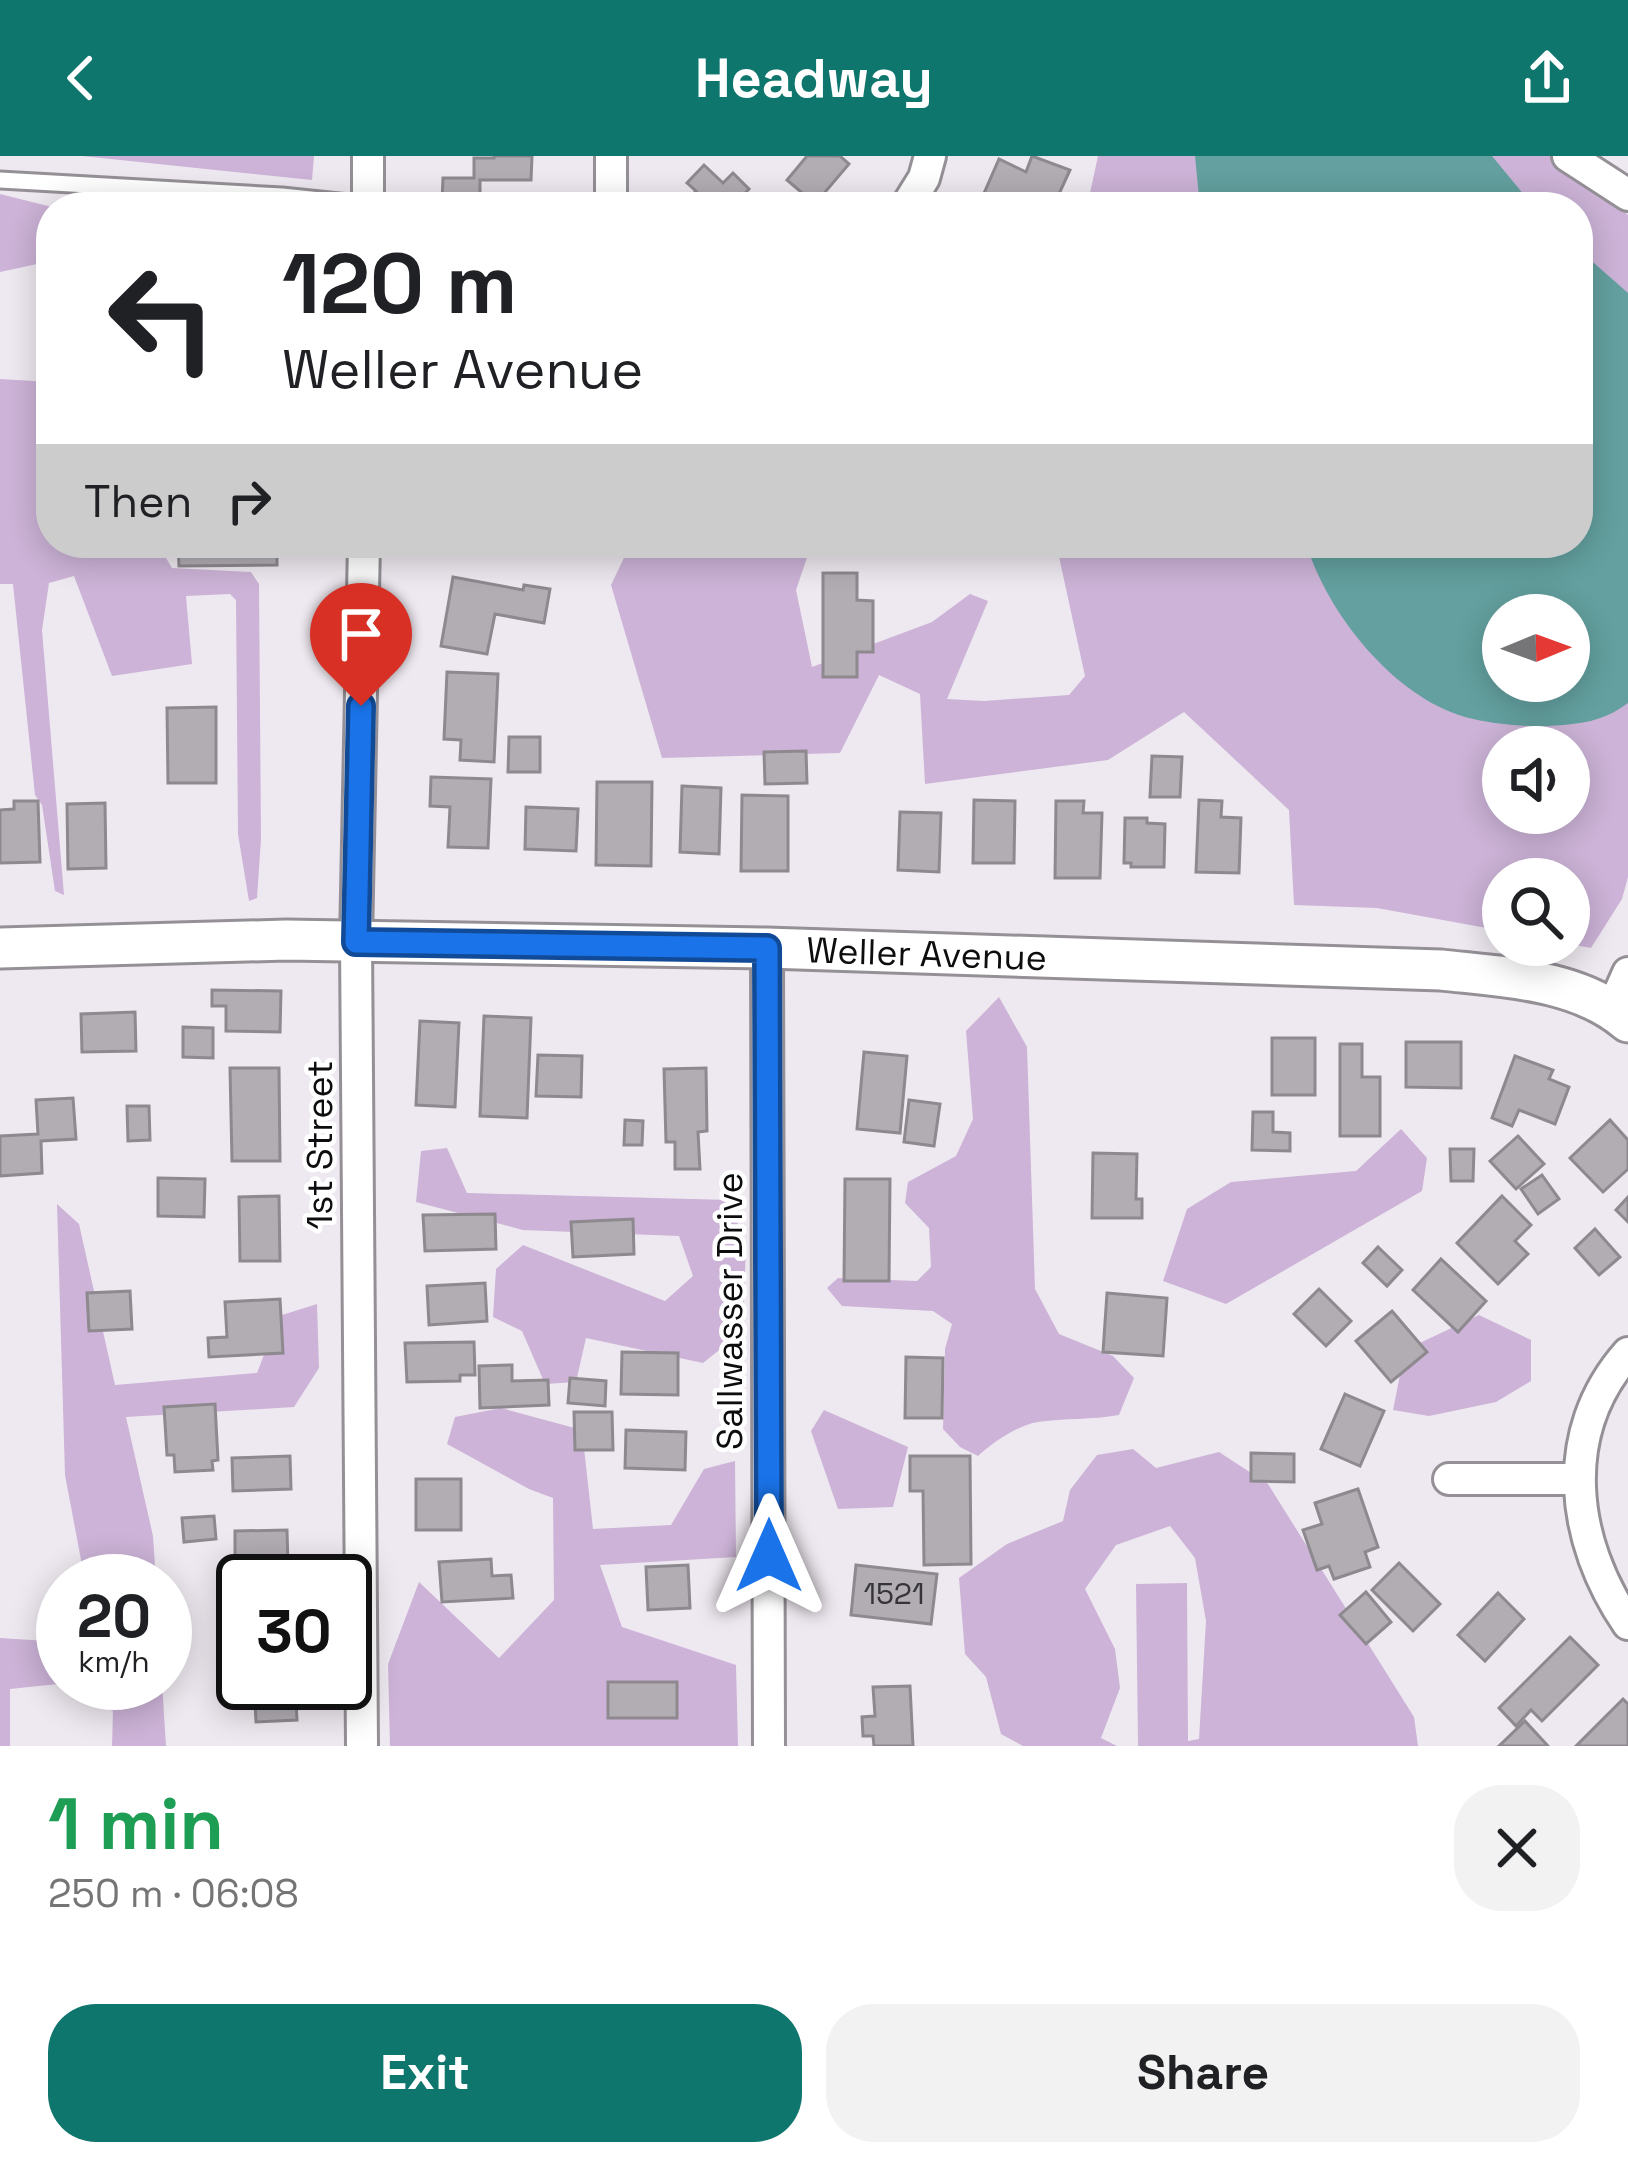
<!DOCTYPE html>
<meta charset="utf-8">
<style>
:root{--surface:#fff;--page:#f2f2f2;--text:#202124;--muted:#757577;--accent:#0f766e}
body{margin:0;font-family:"Space Grotesk",sans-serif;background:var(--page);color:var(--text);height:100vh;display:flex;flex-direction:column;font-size:45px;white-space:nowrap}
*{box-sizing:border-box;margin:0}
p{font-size:39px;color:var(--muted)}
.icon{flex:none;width:66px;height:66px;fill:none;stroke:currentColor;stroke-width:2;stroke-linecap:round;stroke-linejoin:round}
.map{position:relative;height:1590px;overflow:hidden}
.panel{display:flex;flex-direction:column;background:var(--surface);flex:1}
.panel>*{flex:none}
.hud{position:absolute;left:36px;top:36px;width:1557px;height:366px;border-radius:48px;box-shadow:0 6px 30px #0003;background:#fff;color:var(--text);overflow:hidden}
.needle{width:78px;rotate:89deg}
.controls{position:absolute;left:1482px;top:438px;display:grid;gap:24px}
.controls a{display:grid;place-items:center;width:108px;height:108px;border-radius:50%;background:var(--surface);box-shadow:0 6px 30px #0003;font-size:60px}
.speed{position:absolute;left:36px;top:1398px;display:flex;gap:24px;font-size:60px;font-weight:700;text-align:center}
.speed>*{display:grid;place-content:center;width:156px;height:156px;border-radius:50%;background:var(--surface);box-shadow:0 6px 30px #0003;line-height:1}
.speed small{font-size:30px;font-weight:400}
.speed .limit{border:6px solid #111;border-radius:18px;background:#fff;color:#111}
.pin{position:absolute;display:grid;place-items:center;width:102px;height:102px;color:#fff;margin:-123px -51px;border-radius:50% 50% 50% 0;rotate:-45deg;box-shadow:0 0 12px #0007}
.pin .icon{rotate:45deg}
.me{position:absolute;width:132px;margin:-66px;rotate:0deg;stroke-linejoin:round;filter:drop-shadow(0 0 9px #0008)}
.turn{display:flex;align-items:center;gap:42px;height:252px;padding:0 48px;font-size:54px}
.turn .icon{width:156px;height:156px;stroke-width:2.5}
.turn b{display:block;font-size:84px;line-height:102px}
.then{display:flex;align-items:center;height:114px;padding:0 48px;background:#0003;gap:24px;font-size:45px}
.round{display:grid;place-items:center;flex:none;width:126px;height:126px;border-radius:48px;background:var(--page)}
.head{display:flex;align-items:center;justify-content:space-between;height:204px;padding:0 48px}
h1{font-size:72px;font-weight:700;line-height:90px;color:#1e9e55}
.cta{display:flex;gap:24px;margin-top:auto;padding:24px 48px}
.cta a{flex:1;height:138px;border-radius:48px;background:var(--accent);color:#fff;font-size:48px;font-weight:700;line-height:138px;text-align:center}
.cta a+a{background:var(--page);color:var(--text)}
header{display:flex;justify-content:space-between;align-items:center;height:156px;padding:0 48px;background:var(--accent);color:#fff;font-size:54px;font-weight:700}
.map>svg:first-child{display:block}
</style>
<header><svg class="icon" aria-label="back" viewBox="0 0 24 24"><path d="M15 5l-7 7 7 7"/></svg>Headway<svg class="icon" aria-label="share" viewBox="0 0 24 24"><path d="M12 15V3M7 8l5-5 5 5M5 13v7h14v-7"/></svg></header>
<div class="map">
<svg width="1628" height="1590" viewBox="0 0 1628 1590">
<rect width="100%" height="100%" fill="#eee9f0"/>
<!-- green -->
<g fill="#ccb3d7" fill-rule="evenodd">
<path d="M82,0H314L312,24Z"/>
<path d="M1098,0H1553L1628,59V721L1622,743L1591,792L1569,788V723H1503V775L1377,752L1294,749L1289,654L1184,556L1108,604L925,628L920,538L879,519L840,597L662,602L611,429L631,387H812L796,434L812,511L932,466L970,438L988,445L947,543L984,545L1069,539L1085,520L1056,387H1578V51H1087ZM1503,459H1569V525H1503ZM1503,591H1569V657H1503Z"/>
<path d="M0,38L52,51L51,105L0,116Z"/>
<path d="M0,223L51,226V387H161L162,395L172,412L251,416L259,428L261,683L257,742L249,745L238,678L236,444L230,438L186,440L192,508L112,520L74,420L49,427L42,474L64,739L55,735L42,649L35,639L13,428H0Z"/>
<path d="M999,841L1027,891L1035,1133L1059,1178L1113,1200L1134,1222L1119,1259C1092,1264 1065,1262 1038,1266C1018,1269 993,1286 978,1300L960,1291L943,1273L945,1193L952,1168L933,1155L842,1150L827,1132L838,1122L917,1125L931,1111L929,1072L905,1047L908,1026L956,1000L973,963L966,875Z"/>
<path d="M1401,973L1427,1002L1422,1035L1226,1148L1163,1125L1187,1053L1231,1026L1356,1015Z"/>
<path d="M447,992L467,1037L729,1044L746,1090L743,1175L703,1207L586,1182L576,1226L545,1228L522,1175L493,1161L496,1113L523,1089L665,1145L693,1120L679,1080L523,1074L416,1046L421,995Z"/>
<path d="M57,1048L79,1068L115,1229L257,1217L279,1160L317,1148L319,1212L294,1251L126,1261L153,1380L156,1425H85L65,1319Z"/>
<path d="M1479,1159L1531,1184V1225L1496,1246L1429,1260L1393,1254L1405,1194Z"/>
<path d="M501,1252L582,1274L593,1373L671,1369L704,1313L735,1305L736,1401L600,1409L622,1471L736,1509L738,1590H390L388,1508L419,1426L499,1502L554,1444L553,1342L529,1333L447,1288L455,1261Z"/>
<path d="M824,1254L908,1291L893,1351L838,1353L811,1275Z"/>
<path d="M1133,1293L1156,1312L1219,1296L1268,1328L1414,1561L1418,1590H1138L1136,1428L1187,1427L1188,1585L1199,1583L1206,1465L1195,1402L1170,1370L1116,1389L1085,1433L1115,1493L1120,1532L1101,1582L1117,1590H1023L1001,1578L986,1521L965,1498L959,1422L1007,1388L1063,1365L1070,1334L1097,1299Z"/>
<path d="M0,1482L63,1486V1527H162L166,1590H112L113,1555L58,1528L10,1533V1590H0Z"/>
</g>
<!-- water -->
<g fill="#63a09f" fill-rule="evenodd">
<path d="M1195,0H1492L1534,51H1200Z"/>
<path d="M1578,93L1628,137V547C1603,566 1580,568 1549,570C1522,571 1492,568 1465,561C1393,540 1327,457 1306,387H1578ZM1503,459H1569V525H1503Z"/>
</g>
<!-- building -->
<g fill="#b1adb3" stroke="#8d898f" stroke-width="3">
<path d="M494,0H532L531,24H480V45H442L443,22H474V2H494Z"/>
<path d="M807,0H840L849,8L815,48L787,24Z"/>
<path d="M1032,0L1070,14L1053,51H978L999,3L1026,16Z"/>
<path d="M704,9L723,27L733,17L749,33L732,51H680L696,35L687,27Z"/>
<path d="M768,39L776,51H749Z"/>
<path d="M178,387H277V409L179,410Z"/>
<path d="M823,417H857V444L873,445V496H857V521H823Z"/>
<path d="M453,421L523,434L524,429L550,433L544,467L495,458L487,498L441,490Z"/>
<path d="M447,516L498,518L494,606L460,604L461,584L444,583Z"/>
<path d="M216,551V627H168L167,552Z"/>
<path d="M509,581H540V616H508Z"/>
<path d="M806,595L807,627L765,628L764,596Z"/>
<path d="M1152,600L1182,601L1180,641H1150Z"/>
<path d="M431,621L491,623L488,692L448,691L450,651L430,650Z"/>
<path d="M597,626H652L651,710L596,709Z"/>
<path d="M682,630L721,632L719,698L680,696Z"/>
<path d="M742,639L788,640V715H741Z"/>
<path d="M974,644L1015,645L1014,707H973Z"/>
<path d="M1199,644L1222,645L1221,661L1241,662L1239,717L1196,716Z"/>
<path d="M14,645H38L40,706L0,707V654L14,653Z"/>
<path d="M1056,645H1084L1083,657H1102L1100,722H1055Z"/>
<path d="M105,647L106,712L68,713L67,648Z"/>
<path d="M526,651L578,653L576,695L525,693Z"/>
<path d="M900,656L941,657L939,716L898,714Z"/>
<path d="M1125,662H1147V667L1165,668L1164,711H1131V707H1124Z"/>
<path d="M212,834L281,835L280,876L226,875V850H212Z"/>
<path d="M135,856L136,895L82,896L81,858Z"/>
<path d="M484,860L531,862L527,962L480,960Z"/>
<path d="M420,865L459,867L455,951L416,949Z"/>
<path d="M183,871L213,872V902L183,901Z"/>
<rect x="1272" y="882" width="43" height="57"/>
<path d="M1406,886H1461V932L1406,931Z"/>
<path d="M1340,888H1362V921H1380V980H1340Z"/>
<path d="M864,896L907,900L900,977L857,973Z"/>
<path d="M538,899L582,900L581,941L536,940Z"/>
<path d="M1515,900L1553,914L1549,923L1569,931L1555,968L1519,954L1512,970L1492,962Z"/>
<path d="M230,912H279L280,1005H232Z"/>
<path d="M706,912L707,975L698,976L700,1013H675V986H666L664,913Z"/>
<path d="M73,942L76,983L41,985L42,1017L0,1020V980L38,978L36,944Z"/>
<path d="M909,944L940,948L934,990L904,986Z"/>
<path d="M127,950H149L150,984L128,985Z"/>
<path d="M1253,956H1273V976L1290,977V995L1252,994Z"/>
<path d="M625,964L643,965L642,989H624Z"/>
<path d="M1610,964L1628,984V1013L1603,1036L1570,1002Z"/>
<path d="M1518,980L1544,1008L1516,1033L1490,1005Z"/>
<path d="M1450,993H1474L1473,1025H1451Z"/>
<path d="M1093,997L1137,998L1136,1043H1142V1062H1092Z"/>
<path d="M1542,1019L1559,1043L1538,1058L1521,1033Z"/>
<path d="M158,1022L205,1023L204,1061L158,1060Z"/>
<path d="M845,1023H890L889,1125H844Z"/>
<path d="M279,1040L280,1105H240L239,1041Z"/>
<path d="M1502,1040L1531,1069L1515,1085L1528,1098L1498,1128L1457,1087Z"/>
<path d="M1628,1041V1066L1616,1054Z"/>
<path d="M495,1058L496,1093L425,1095L423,1059Z"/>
<path d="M633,1063L634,1098L573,1101L571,1066Z"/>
<path d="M1595,1073L1620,1101L1599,1119L1575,1092Z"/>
<path d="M1378,1091L1402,1114L1387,1130L1363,1107Z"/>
<path d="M1441,1103L1486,1145L1458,1176L1413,1134Z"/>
<path d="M485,1127L487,1165L429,1169L427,1130Z"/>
<path d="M1319,1133L1351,1165L1326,1190L1294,1158Z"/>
<path d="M130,1135L132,1173L89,1175L87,1137Z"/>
<path d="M1107,1137L1167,1142L1163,1200L1103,1196Z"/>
<path d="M280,1143L283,1197L209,1201L208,1182L227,1181L225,1146Z"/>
<path d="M1392,1155L1427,1196L1391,1226L1356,1185Z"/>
<path d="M474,1186L475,1219H460V1225L407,1226L405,1187Z"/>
<path d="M622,1196L678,1197V1239L621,1238Z"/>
<path d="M906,1201L943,1202L942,1262H905Z"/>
<path d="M512,1209V1225L548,1224L549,1249L480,1252L479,1210Z"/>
<path d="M570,1222L606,1225L605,1250L568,1247Z"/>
<path d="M1345,1238L1384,1255L1360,1310L1321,1293Z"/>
<path d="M215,1248L218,1304L212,1305L213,1314L175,1316L174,1299H167L164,1251Z"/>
<path d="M574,1256H612L613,1294H575Z"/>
<path d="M626,1274L686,1276L685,1314L625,1312Z"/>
<path d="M1251,1297L1294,1298V1326L1251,1325Z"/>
<path d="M290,1300L291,1333L233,1335L232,1302Z"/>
<path d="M910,1300H970L971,1408L924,1409L923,1335H910Z"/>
<rect x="416" y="1323" width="45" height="51"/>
<path d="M1358,1333L1378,1391L1365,1396L1370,1411L1334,1423L1329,1410L1317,1414L1303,1374L1322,1368L1315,1347Z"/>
<path d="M214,1360L216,1383L184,1386L182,1362Z"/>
<path d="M287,1374L288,1410L235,1411V1375Z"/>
<path d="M491,1403L492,1420L511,1419L513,1442L442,1446L439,1406Z"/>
<path d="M1399,1407L1440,1448L1413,1475L1372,1434Z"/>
<path d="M688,1409L690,1452L648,1454L646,1411Z"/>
<path d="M856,1409L937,1418L931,1468L851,1459Z"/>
<path d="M1366,1436L1391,1466L1366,1488L1340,1459Z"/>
<path d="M1498,1437L1524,1463L1485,1505L1458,1479Z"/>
<path d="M1570,1481L1598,1509L1542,1565L1531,1554L1516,1570L1499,1552Z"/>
<rect x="608" y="1526" width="69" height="36"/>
<path d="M254,1527H295L297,1564L256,1566Z"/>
<path d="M910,1530L913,1590H874L873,1580H863L862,1561L875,1560L873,1531Z"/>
<path d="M1623,1543L1628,1548V1590H1576Z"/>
<path d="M1525,1565L1548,1590H1499Z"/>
</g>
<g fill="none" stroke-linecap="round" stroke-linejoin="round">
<!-- service casing -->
<g stroke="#949096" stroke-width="21">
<path id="service" d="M0,24L282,40L368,49"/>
</g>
<!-- minor casing -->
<g stroke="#949096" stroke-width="36">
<g id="minor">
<path d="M611,0V51"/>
<path d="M1568,0L1628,39"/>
<path d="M368,51V0"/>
<path d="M906,51L924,22L930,0"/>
<path d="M767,792L769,1590"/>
<path d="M1612,853L1628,817"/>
<path d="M1628,1197C1557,1277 1571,1385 1628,1468"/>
<path d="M1449,1323H1578"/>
<path d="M362,1590L356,786L364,387"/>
</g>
</g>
<!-- tertiary casing -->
<g stroke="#949096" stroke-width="45">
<g id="tertiary">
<path id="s1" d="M0,792L286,784L767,792L1441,814C1504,821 1578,823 1628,866"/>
</g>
</g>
<!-- service -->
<use href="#service" stroke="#fff" stroke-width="15"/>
<!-- minor -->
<use href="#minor" stroke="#fff" stroke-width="30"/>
<!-- tertiary -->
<use href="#tertiary" stroke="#fff" stroke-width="39"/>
</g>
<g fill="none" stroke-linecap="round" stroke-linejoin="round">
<!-- route casing -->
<g stroke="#114b97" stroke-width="30">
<path id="route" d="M361,550L356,786L767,792L769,1400"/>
</g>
<!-- route -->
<use href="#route" stroke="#1a73e8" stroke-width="21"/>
</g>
<g text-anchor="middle" stroke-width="9" stroke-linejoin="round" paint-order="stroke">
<!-- number labels -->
<g font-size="30" fill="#363437">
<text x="894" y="1448">1521</text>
</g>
<!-- street labels -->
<g font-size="36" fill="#0d0c0e" stroke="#fff">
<text dy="13" stroke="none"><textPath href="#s1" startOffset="927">Weller Avenue</textPath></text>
<text transform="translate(319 989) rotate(-90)" y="13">1st Street</text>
<text transform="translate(729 1155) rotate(-90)" y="13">Sallwasser Drive</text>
</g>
</g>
</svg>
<div class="controls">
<a><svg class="needle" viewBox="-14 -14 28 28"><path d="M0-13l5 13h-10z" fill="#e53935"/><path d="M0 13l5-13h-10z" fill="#757577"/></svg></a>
<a><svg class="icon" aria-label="sound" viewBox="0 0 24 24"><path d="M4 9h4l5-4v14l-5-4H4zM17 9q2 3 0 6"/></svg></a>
<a><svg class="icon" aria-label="search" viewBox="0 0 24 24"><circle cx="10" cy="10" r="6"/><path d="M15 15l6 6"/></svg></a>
</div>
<div class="speed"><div>20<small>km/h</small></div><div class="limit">30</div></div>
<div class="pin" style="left:361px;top:550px;background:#d93025"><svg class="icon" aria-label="arrive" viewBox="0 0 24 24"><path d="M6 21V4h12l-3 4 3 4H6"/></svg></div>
<svg class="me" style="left:769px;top:1400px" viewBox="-20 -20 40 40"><path d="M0-17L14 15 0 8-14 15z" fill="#1a73e8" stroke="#fff" stroke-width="4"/></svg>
<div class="hud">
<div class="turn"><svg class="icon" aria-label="left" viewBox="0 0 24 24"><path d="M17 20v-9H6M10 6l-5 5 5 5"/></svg><div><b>120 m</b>Weller Avenue</div></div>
<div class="then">Then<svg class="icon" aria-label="right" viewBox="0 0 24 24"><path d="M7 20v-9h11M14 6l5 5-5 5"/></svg></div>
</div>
</div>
<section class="panel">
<div class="head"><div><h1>1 min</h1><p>250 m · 06:08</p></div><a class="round"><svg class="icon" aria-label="close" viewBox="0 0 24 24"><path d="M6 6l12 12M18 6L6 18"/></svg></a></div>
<div class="cta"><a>Exit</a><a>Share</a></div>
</section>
